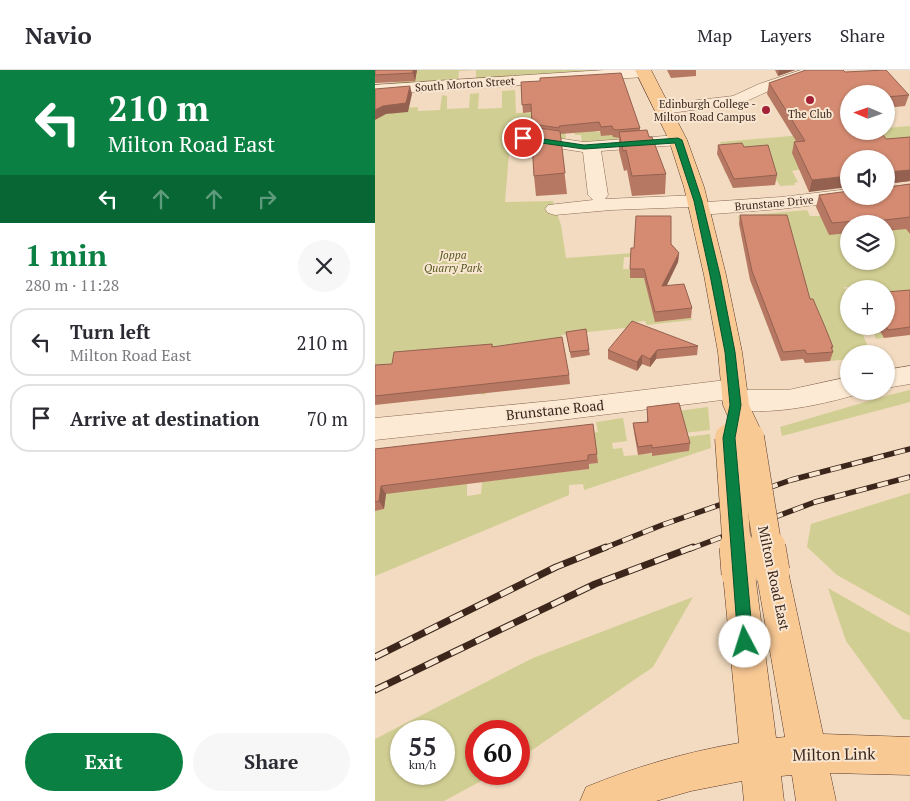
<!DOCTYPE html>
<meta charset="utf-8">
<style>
:root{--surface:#fff;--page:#f7f7f7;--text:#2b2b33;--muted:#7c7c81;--line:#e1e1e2;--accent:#0b8043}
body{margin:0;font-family:"PT Serif",serif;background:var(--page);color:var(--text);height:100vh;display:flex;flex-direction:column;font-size:19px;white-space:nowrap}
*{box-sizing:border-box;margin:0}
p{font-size:16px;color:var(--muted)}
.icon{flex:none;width:28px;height:28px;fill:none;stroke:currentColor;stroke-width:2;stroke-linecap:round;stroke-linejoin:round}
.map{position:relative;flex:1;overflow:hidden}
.sheet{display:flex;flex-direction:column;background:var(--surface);width:375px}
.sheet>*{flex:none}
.banner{background:#0b8043;color:#fff;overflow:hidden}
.needle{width:32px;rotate:272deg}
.buttons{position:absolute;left:465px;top:15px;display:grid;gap:10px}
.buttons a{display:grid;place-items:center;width:55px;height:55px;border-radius:50%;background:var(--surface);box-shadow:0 1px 4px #0004;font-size:25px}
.speed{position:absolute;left:15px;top:650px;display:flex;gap:10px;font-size:25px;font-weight:700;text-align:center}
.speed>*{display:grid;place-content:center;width:65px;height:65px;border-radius:50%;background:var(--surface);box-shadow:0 1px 4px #0004;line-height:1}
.speed small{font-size:12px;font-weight:400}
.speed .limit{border:8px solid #d22;background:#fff;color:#111}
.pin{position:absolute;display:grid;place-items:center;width:42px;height:42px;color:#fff;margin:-21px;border:2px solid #fff;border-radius:50%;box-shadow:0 1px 5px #0007}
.me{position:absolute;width:55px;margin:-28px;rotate:355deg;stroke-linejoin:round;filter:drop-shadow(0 0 4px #0008)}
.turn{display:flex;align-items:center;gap:18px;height:105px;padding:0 25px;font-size:22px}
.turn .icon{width:65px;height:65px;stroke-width:2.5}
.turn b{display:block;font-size:35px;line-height:42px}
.lanes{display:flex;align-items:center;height:48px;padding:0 25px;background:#0003;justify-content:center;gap:25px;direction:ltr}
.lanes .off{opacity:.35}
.round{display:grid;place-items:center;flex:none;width:52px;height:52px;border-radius:26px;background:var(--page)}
.overview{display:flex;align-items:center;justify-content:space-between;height:85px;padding:0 25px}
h1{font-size:30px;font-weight:700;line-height:38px;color:var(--accent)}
.primary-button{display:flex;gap:10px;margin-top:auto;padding:10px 25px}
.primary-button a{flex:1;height:58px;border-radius:30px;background:var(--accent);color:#fff;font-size:20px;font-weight:700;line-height:58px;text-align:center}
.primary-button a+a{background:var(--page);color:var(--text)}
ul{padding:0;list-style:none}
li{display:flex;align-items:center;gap:15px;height:68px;margin:0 10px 8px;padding:0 15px;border:2px solid var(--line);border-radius:20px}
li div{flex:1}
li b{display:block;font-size:19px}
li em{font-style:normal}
header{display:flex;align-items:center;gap:30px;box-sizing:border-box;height:70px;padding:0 25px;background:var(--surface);border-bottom:1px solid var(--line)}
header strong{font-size:24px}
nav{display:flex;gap:28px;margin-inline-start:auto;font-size:18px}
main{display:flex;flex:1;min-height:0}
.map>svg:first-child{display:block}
</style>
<header>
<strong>Navio</strong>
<nav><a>Map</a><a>Layers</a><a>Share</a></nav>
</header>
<main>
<section class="sheet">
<div class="banner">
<div class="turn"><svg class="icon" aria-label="left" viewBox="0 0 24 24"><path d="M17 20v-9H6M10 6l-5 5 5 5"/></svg><div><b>210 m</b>Milton Road East</div></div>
<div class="lanes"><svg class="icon" aria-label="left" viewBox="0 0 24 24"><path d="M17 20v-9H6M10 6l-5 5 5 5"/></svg><svg class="icon off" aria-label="ahead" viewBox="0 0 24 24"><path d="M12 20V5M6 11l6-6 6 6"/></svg><svg class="icon off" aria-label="ahead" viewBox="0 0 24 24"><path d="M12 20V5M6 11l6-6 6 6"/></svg><svg class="icon off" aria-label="right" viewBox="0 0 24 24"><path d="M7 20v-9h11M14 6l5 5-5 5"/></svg></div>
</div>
<div class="overview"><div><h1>1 min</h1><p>280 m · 11:28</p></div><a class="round"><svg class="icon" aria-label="close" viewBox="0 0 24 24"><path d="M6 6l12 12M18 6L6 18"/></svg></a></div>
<ul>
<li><svg class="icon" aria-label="left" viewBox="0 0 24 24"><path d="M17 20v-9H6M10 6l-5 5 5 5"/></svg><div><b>Turn left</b><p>Milton Road East</p></div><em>210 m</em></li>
<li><svg class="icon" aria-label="arrive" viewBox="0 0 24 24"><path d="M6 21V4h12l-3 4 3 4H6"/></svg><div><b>Arrive at destination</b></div><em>70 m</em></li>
</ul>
<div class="primary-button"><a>Exit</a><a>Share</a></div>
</section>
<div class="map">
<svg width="535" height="731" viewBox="0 0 535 731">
<rect width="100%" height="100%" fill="#f2dbc0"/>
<!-- green -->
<g fill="#d1ce93" fill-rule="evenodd">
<path d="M42,0H221V2L101,10V0L84,1L83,11L18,15L19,9L40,8Z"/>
<path d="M140,20L141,43L163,42L217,61L265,67L207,72L206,65H200L199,60L190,61L191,69L133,57L136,59L130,132L178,131L186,155L191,188L271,182V188L249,187L248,199H255L278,208L288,251L316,248L317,250L272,255L270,251L258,252L259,257L186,265L190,287L109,284L111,324L106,325L107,295L5,304L0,335V45L17,43L20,27L27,38L43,37V41L65,40L67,25L72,26V39L94,38L95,24L104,23L103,39L127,38V21Z"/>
<path d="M535,56V83L511,89H474L417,101L423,112L419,113L420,115L405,116L395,100L351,104L349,99L372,97L347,77L345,72L476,61H511V58Z"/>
<path d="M523,137L535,165V228L511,239V219L469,217L474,224V256H502L509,268L501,269L499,264L488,265L496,284H474V289L455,291L439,250L392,255L363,146L432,140L435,146H445L474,157V191H511V157Z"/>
<path d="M535,320V332L407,366L405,357L514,325Z"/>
<path d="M333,337L335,360L309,363L303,341Z"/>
<path d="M248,348L252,371L237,373L238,379L247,378L249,386L314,381L311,367L335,364L336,378L209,420L208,414L194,415V425L0,506V441L9,439L11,424L92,408V426L106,424L107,412L214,399V394L222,393L219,363L223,362L221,352Z"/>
<path d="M535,423V546L462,505L432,477L436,454Z"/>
<path d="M453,518L521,557L535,563V650L528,649L471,571Z"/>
<path d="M318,527L278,597L144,689V661H101V704H119L69,731H0V669L158,588ZM26,661H69V704H26Z"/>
</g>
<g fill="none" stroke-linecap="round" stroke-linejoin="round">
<!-- minor casing -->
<g stroke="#8d6a56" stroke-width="1">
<g id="minor">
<path d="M230,0H275L277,2L274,5L269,7L0,25V15Z"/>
<path d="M426,0H449L446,3L396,20L367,33L289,44L283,43L281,39L283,35L289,34L358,26L384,14Z"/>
<path d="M148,63L209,72L303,65L309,66L312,70L309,74L303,75L226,81L233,125L230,129L323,125L330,127L332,132L406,127L474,119V126H483L481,129L474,131L406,139L324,145L317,143L314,139L315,137L236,140L180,145L173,143L170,139L173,135L218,130L213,125L208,82L142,72L139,68L142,64Z"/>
<path d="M535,296V314L511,318V300Z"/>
<path d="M474,307V321H485L483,324C447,335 387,348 351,337L347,330L186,350L0,370V348L186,330L359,309L368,312L371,320H413Z"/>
</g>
</g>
<!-- major casing -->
<g stroke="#5b392b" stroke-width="1">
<g id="major">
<path d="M260,0H276L312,70L329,117L351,205L367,282L374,335L389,367L385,375L375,378L365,375L348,335L343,282L329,205L309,117L294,70Z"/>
<path d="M397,486L408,491L413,501L448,664L535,667V705L455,703L461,731H421L417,705L406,706L409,731H369L367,711L316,721L281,731H205L211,717C260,697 311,682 364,673L348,504L353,494L364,489L375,494L380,504L401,668L410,667L381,501L386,491Z"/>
</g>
</g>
<!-- minor -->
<use href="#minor" fill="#fcead4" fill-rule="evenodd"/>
<!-- major -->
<use href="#major" fill="#f9c994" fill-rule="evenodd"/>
<!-- rail-far1 casing -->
<g stroke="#3c261c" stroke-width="5.5">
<g id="rail-far1">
<path d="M227,479L287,455L416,410L535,379"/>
<path d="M315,479L440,432L535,407"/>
</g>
</g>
<!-- rail casing -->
<g stroke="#3c261c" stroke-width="7">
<g id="rail">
<path d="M0,587L181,497L231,477"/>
<path d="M0,620L220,514L318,477"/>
</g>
</g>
<!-- rail-far1 -->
<use href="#rail-far1" stroke="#f9e6d1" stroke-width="4" stroke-dasharray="11" stroke-linecap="butt"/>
<!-- rail -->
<use href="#rail" stroke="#f9e6d1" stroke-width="5" stroke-dasharray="14" stroke-linecap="butt"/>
<!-- major-bridge-far1 casing -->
<g stroke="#5b392b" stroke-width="29" stroke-linecap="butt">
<g id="major-bridge-far1">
<path d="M375,367L393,479"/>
<path d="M354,368L362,479"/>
</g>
</g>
<!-- major-bridge casing -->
<g stroke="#5b392b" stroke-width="36" stroke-linecap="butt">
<g id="major-bridge">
<path d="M362,477L364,504"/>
<path d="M393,477L397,501"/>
</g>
</g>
<!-- major-bridge-far1 -->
<use href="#major-bridge-far1" stroke="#f9c994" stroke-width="28"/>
<!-- major-bridge -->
<use href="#major-bridge" stroke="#f9c994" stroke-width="35"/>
</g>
<!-- wall -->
<g fill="#b67862">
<path d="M0,0H42L40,11L0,13Z"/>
<path d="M292,0H321V6L296,8Z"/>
<path d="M400,0H420L403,6Z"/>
<path d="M470,2L534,25L530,36L511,38V24H474L511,69L535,67V111L511,114V89L434,122L417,83L419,72L421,71L392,24L394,13Z"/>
<path d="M146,12L265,58V60L274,67L291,104L290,124L257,126L252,100L249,101L244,81V68L238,67L237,65L226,66L225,61L185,64L192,124L161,126L159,106L156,42L148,43Z"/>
<path d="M343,75L369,77L402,105L400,115L358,118L342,84Z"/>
<path d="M535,114V164L531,159L511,161V154H474V163L454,165L441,137L444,125Z"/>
<path d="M365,145L435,229L458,277L457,280L458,282L455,291L430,293L428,289L406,291L375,210L364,154Z"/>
<path d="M296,174L304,183L303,192L292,215L317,238L316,248L280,252L269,208H255V199Z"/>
<path d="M535,220V265L509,268L502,256H511Z"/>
<path d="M191,262L214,280L215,285L196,288Z"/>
<path d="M117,274L118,277L194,305L195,314L0,335V295L17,294Z"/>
<path d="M323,276L322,285L281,289L275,297L267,294L262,301L233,289V280Z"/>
<path d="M272,337L315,373L314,381L277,386V383L263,385L259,362L258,353L272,352Z"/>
<path d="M218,354L223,393L214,394V399L11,424L9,439L0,441V379Z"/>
</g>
<!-- shaded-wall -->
<g fill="#946150">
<path d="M38,0H42L40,11L38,3Z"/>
<path d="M404,0H420L403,6Z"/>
<path d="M35,16L37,24L33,42L11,44L0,50V40Z"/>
<path d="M535,100V111L511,114L513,102Z"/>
<path d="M474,106V117L434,122L437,110Z"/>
<path d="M304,183L303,192L287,225V216Z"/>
<path d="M282,280L281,289L275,297V289Z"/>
<path d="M267,285V294L262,301V292Z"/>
<path d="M6,416L11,424L9,439L4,431Z"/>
</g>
<!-- building -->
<g fill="#d48b72" stroke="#946150">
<path d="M0,0H38V3L0,5Z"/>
<path d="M431,0H468L470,2L511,0L534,25L511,27V24H474V61H505L511,69L535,67V100L513,102L511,113V89H474V106L437,110L419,72L430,71L394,13Z"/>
<path d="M246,3L265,58L241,60L238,59L237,56L226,57L224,52L184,56V58L157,54L156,34L147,35L146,12L165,11V8Z"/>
<path d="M35,16L31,33L8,36L0,40V19Z"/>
<path d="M156,57L185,61L190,103L159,106Z"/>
<path d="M272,60L274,67H277L291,104L257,106L251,80L248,81L244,62Z"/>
<path d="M367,73L369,77L393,75L402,105L359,109L343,75Z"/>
<path d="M535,114V147L493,152L492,150L457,153L444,125L474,121V126H511V115L514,117Z"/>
<path d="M365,145H412L435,229H438L450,257L458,277H456L458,282L432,284L430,280L408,282L377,201Z"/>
<path d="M261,146H296V174L304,183L287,216L309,214L317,238L280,242L269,199H255L256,178H259Z"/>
<path d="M535,220V257L513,260L511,256V222Z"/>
<path d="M257,251L323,276L282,280L275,289L267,285L262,292L233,280Z"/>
<path d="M211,259L214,280L195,282L191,262Z"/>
<path d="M187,267L194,305L0,326V295L17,294L19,282L117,274V277Z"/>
<path d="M304,333L315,373L277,378V375L263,377L258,353L273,352L272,337Z"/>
<path d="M218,354L222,384L213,385V390L6,416L4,431L0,432V379Z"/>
</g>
<!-- route -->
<path fill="#0b8043" stroke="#07532c" d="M148,66L209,75L303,68L307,70L327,131L345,205L360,282L366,335L360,368L378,572L376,577L370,579L365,577L363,572L348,368L355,335L350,282L335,205L319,131L300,73L209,79L145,70V67Z"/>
<!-- markers -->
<g fill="#a32037" stroke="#f9e6d1" stroke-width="2">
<circle cx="435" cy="30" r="5"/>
<circle cx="391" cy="40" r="5"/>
</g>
<g text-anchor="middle" stroke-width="4" stroke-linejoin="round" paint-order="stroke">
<!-- far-street labels -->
<g font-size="11" fill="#3c261c" stroke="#f9e6d1">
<text transform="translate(90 14) rotate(-4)" y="4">South Morton Street</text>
<text transform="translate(399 133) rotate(-5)" y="4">Brunstane Drive</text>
</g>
<!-- far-poi labels -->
<g font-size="11" fill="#3c261c" stroke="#f9e6d1" text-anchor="end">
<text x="381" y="38">Edinburgh College -<tspan x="381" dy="13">Milton Road Campus</tspan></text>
<text x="435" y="48" text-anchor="middle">The Club</text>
</g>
<!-- far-park labels -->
<g font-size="11" font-style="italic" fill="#555a20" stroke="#f9e6d1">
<text x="78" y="189">Joppa<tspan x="78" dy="13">Quarry Park</tspan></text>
</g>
<!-- street labels -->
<g font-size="14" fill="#3c261c" stroke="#f9e6d1">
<text transform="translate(180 340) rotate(-6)" y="5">Brunstane Road</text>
<text transform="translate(399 508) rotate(78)" y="5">Milton Road East</text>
</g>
<!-- near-street labels -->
<g font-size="16" fill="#3c261c" stroke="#f9e6d1">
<text transform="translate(459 684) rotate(-1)" y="6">Milton Link</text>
</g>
</g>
</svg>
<div class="buttons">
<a><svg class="needle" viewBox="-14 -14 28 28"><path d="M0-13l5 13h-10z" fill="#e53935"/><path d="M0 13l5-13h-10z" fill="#7c7c81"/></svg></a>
<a><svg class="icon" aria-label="sound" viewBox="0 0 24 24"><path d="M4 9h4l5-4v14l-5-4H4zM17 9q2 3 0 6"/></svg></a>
<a><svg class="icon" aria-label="layers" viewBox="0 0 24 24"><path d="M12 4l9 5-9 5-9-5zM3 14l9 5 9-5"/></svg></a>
<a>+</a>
<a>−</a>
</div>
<div class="speed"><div>55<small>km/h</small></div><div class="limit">60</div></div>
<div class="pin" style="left:148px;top:68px;background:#d93025"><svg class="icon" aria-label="arrive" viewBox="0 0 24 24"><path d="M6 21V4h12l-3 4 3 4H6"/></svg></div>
<svg class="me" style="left:370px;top:572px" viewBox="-20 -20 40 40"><circle r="19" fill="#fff"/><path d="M0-13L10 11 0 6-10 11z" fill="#0b8043"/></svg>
</div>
</main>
